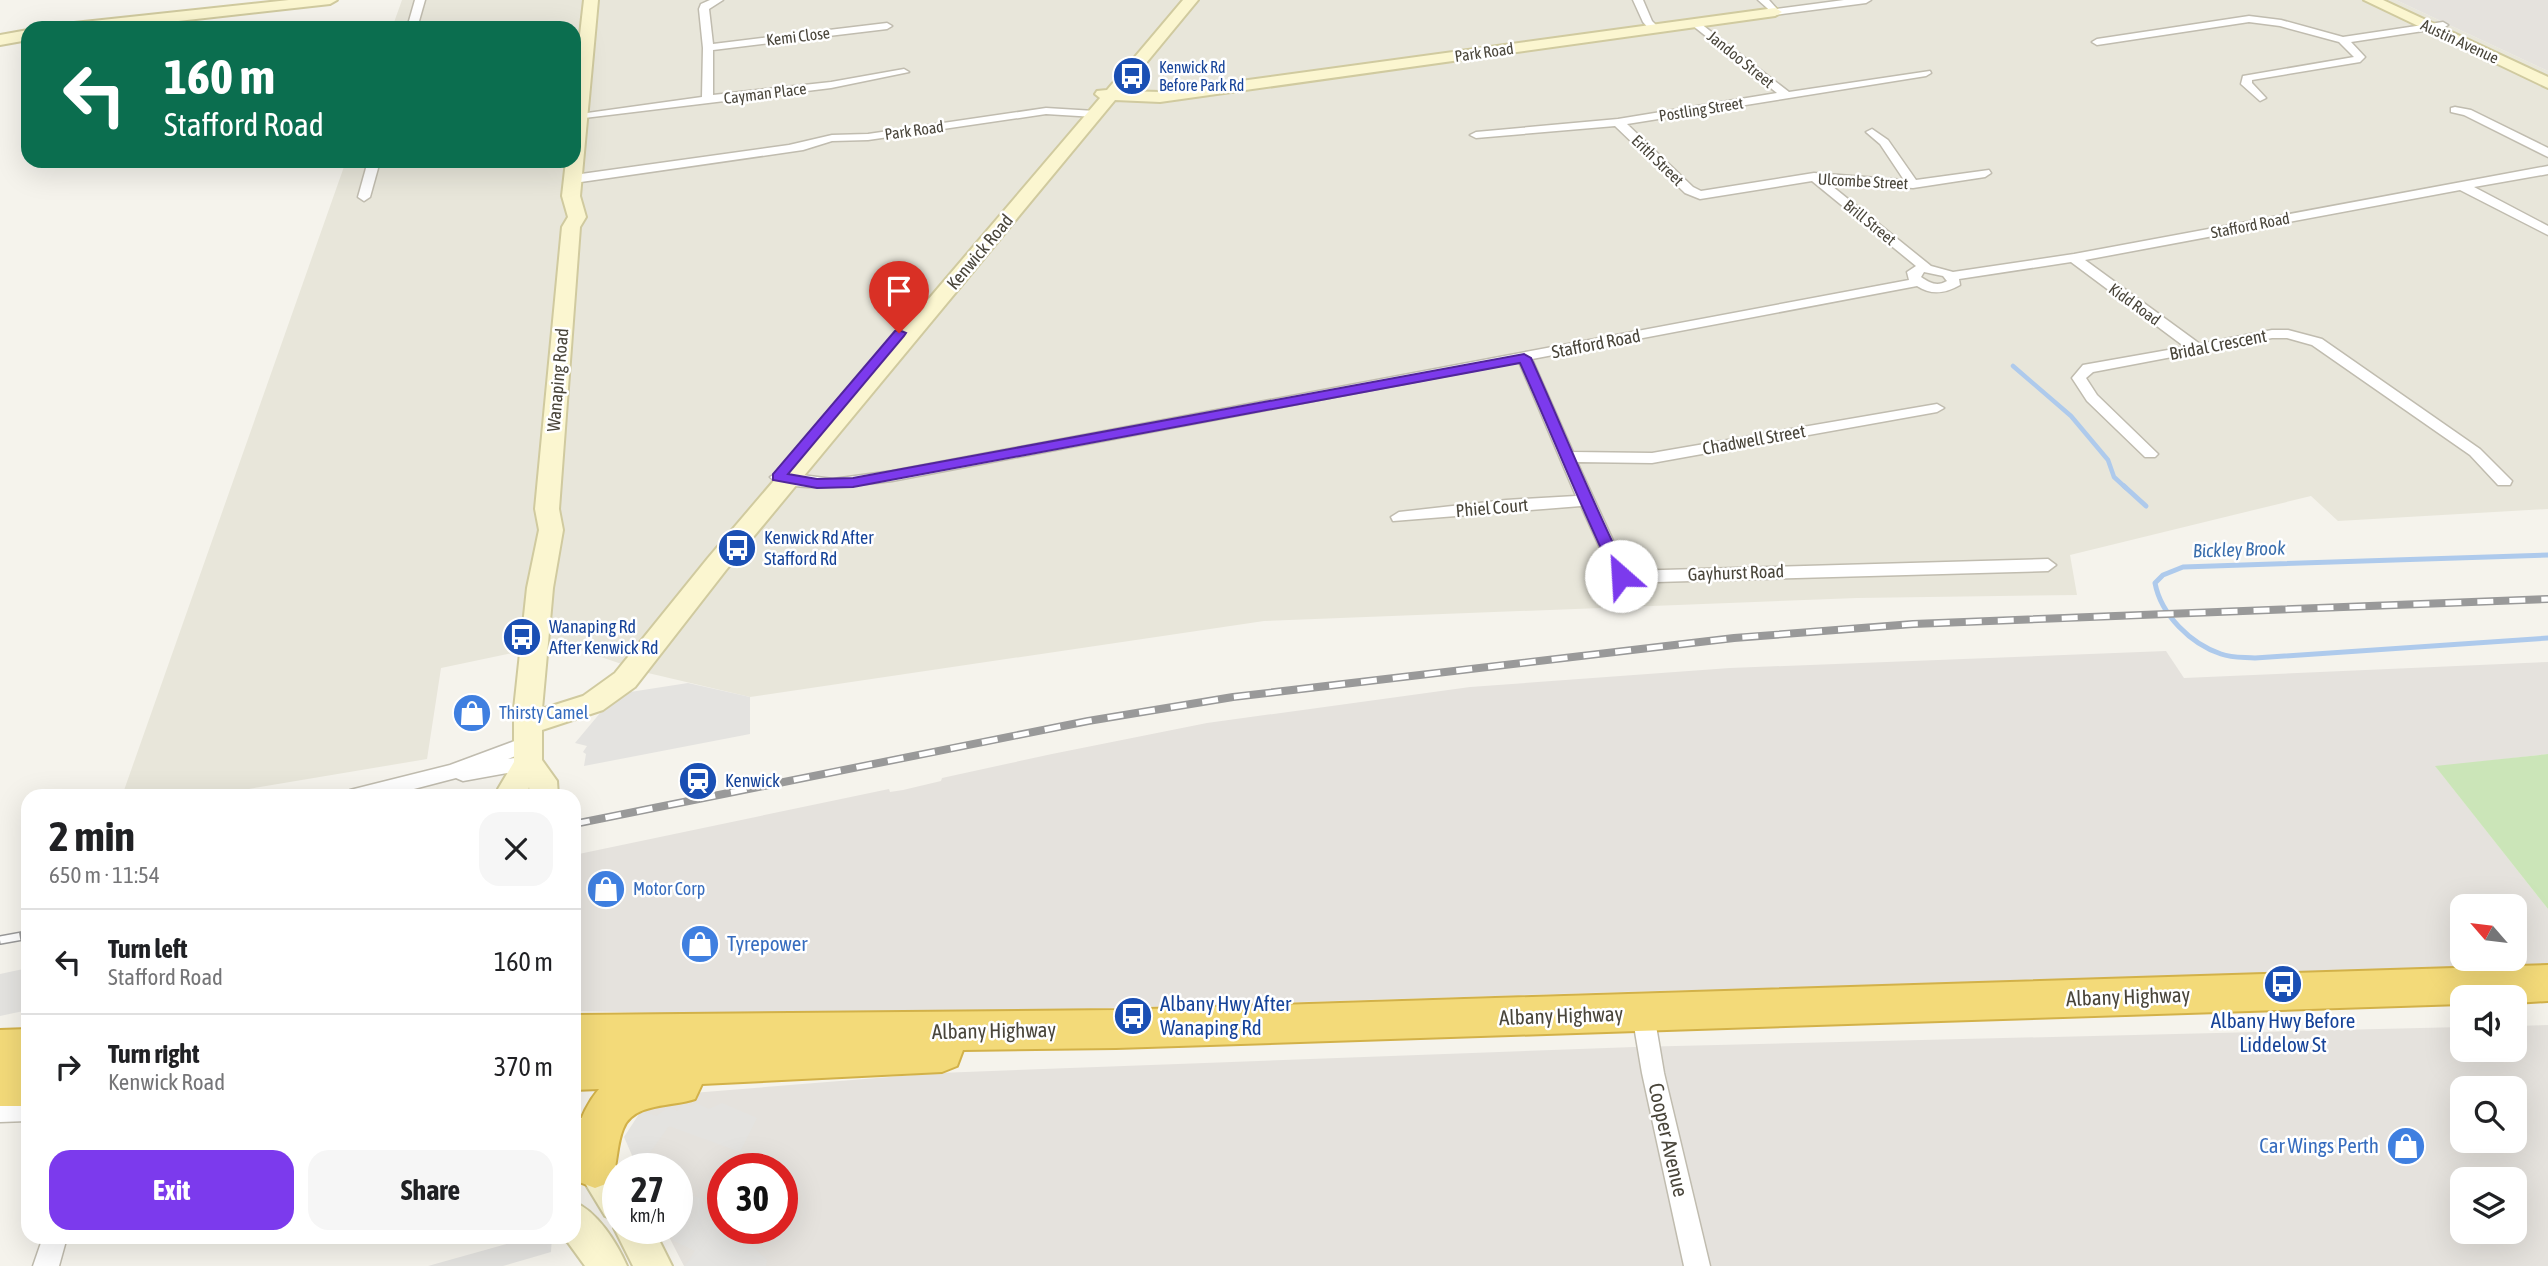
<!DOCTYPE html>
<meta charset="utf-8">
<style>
:root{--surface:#fff;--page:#f6f6f6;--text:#202124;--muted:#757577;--line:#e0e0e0;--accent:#7c3aed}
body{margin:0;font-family:"Asap Condensed",sans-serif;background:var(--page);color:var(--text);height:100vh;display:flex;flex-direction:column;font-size:26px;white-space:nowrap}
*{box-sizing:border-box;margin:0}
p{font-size:23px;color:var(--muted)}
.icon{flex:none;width:38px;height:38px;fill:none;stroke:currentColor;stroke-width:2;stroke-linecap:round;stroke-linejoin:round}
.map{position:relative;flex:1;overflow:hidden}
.sheet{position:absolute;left:21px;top:789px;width:560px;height:455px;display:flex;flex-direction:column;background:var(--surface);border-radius:21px;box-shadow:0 7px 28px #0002}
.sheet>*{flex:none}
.hud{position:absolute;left:21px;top:21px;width:560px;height:147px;border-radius:21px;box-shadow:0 7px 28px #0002;background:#0b6e4f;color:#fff;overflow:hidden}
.needle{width:46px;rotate:298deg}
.controls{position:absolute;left:2450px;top:894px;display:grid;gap:14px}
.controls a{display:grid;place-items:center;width:77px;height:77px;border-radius:14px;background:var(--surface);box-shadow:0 7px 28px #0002;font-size:35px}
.speed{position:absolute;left:602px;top:1153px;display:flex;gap:14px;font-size:35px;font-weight:700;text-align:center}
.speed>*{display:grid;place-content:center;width:91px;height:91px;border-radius:50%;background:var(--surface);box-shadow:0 7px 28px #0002;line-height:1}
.speed small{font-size:18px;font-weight:400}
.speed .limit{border:10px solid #d22;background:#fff;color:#111}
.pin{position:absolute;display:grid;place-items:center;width:60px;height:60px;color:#fff;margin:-72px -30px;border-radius:50% 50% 50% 0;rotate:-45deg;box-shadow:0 0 7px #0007}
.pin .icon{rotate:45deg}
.me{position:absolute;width:77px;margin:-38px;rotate:334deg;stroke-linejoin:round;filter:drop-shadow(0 0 5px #0008)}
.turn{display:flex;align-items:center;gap:24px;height:147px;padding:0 28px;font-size:32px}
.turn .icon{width:91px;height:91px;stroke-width:2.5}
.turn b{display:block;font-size:49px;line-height:60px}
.round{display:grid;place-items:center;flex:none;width:74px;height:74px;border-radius:21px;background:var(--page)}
.overview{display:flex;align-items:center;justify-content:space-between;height:119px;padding:0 28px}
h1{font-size:42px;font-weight:700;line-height:52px}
.primary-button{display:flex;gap:14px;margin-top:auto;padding:14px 28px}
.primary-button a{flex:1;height:80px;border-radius:21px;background:var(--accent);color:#fff;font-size:28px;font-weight:700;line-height:80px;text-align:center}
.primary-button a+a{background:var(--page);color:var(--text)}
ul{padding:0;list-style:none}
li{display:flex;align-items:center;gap:21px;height:105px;padding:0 28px;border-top:2px solid var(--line)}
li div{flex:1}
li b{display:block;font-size:26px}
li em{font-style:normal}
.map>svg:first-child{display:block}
</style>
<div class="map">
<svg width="2548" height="1266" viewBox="0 0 2548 1266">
<rect width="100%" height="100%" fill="#f5f3ec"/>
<!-- residential -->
<path fill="#e8e6da" d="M402,0H2396L2548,71V509L2338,521L2311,496L2070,555L2077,595L1857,598L1264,621L750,697L648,673L560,643L441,668L427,759L207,796H122L346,161H574V28H392Z"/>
<!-- industrial -->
<g fill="#e5e2dd" fill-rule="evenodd">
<path d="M2396,0H2548V71Z"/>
<path d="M2166,651L2184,678L2548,662V754L2436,767L2548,909V969L1834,990H1687L979,1012L757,1015L574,1011V855L889,789L890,792L903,790L941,781L942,778L1052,754L1207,723L1470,687L1730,668ZM2462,906H2515V959H2462Z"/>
<path d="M2548,1025V1266H684L665,1229L677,1228V1169H636L633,1164L634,1127L648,1106L680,1094L939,1073L1634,1047L2462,1027V1050H2515V1026ZM2462,1088H2515V1141H2462ZM723,1169H782V1228H723ZM2462,1180H2515V1232H2462Z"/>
</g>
<!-- green -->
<path fill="#cbe5b8" d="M2548,754V909L2435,766Z"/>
<!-- parking -->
<g fill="#e4e3e0">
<path d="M688,683L750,697V734L584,766L586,754L583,752L587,746L575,743L606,706L630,692Z"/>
<path d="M28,968V1010L0,1016V974Z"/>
<path d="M696,1103L709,1109L722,1103L757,1118L740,1152L669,1126L644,1161L660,1169H638L624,1137L641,1111L656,1116L669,1107L677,1111L684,1104L692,1107Z"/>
<path d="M677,1189L702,1199L723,1219V1228L733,1229L767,1260L766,1266H685L695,1251L674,1241L668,1229L677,1228Z"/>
<path d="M531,1237H552L551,1252L503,1266H428Z"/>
</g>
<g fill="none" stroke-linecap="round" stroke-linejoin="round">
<!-- stream-far1 -->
<path stroke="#aecaec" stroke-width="4.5" d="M2013,366L2071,416L2108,460L2114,477L2126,488"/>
<!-- stream -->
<g stroke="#aecaec" stroke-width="5">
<path d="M2124,486L2146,506"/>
<path d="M2548,555L2183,567L2163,575L2155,583C2161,615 2191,644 2221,654C2232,658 2244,657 2255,658L2548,638"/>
</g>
<!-- street casing -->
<g stroke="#c0bcaf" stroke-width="3">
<g id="street">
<path d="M415,0H425L417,28H407Z"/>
<path d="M710,0H723L709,9L713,44L887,23L892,26L887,29L713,50V95L831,82L904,69L909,72L831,88L576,119L574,117L580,114L702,97L703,48L699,9L701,4Z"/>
<path d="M1633,0H1643L1652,21L1660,29L1659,31H1651L1643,22Z"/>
<path d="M1758,0H1769L1777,9L1844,0H1871L1866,3L1775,15Z"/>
<path d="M2249,16L2281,20L2343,37L2443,22L2448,25L2443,28L2351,42L2365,57L2360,62L2252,80V83L2266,98L2260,101L2241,84L2243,76L2354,57L2339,42L2280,26L2249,22L2097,45L2092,42L2097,39Z"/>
<path d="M1696,20L1789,92L1930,71L1931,73L1926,76L1627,124L1693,187L1701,191L1814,173L1904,180L1880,144L1866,132L1872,129L1888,140L1916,180L1989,170L1991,173L1985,177L1913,188L1827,182L1931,266L1953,272L2074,254L2548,166V174L2474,187L2548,226V235L2460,190L2085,260L2200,344L2272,330H2288L2322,339L2480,449L2512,481L2510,485H2498L2470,455L2312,345L2287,338H2272L2093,372L2086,378L2097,395L2158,454L2155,457H2145L2087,401L2072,378L2083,365L2185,347L2071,262L1959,279L1960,285C1946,293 1932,296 1917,286L1532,359L1573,452L1652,453L1937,404L1944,408L1937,412L1652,463L1577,462L1627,571L2048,559L2056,565L2048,571L1621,583L1613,577L1581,506L1393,521L1391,517L1399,512L1506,500L1576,496L1519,362L892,481C867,484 787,495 770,477L778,472L833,479L892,471L1909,280L1907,272L1916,266L1812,181L1700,199L1685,193L1615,126L1476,138L1470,135L1476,132L1618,119L1777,93L1692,25V21ZM1924,272L1943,276L1947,281C1937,287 1930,283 1921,277Z"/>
<path d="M2455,107L2471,110L2548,148V157L2464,115L2451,112V108Z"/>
<path d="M1046,108L1095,111L1101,114L1095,117L1046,114L868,140L832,141L803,150L574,183L568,179L574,175L789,145L832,135L868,134Z"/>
<path d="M368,161H380L370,197L364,201L358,197Z"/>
<path d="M528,736L535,738L537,743L535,748L508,759L528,756L535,758L538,763L535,768L463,781L456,778L387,796H347L350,790L450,765Z"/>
<path d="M1643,1004L1651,1007L1654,1014L1664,1073L1710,1266H1684L1642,1073L1632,1014L1635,1007Z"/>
<path d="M28,1099V1121L0,1122V1100Z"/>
<path d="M43,1237H67L59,1266H33Z"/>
</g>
</g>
<!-- secondary casing -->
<g stroke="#d0ca9f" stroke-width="4">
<g id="secondary">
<path d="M289,0H337L330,4L116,28H66L74,23Z"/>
<path d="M584,0H598L580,196L586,217L580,227L559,509L563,530L553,588L542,709L583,696L615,673L708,558L1100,98L1095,94L1097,91L1107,90L1183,0H1198L1123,91L1160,92L1775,8L1782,12L1775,16L1160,102L1115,100L726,570L635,687L603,710L542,730V760L557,781L558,796H530L529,787L527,796H499L498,789L514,762V709L527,588L539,530L535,509L562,227L568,217L562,196L566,161H574V87Z"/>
<path d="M2364,0H2383L2548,77V88Z"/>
<path d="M28,30V40L0,45V35Z"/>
<path d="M574,1115L586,1120L618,1169V1228H653L672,1266H633L614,1228L617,1221L605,1216L574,1165Z"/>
<path d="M574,1202C597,1211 617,1243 627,1266H585L564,1237H574Z"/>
</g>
</g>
<!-- highway casing -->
<g stroke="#d2b149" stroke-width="4">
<g id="highway">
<path d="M2548,965V1001L2515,1003V998H2462V1004L1116,1048L963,1050L957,1066L942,1072L702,1084L695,1099C673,1107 633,1102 623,1129C616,1146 618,1164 611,1182L595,1188L579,1182C566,1152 579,1113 599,1089L574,1090V1015L1116,1010Z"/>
<path d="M28,1029V1106H0V1030Z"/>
</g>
</g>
<!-- street -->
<use href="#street" fill="#fff" fill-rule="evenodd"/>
<!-- secondary -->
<use href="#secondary" fill="#fbf6d0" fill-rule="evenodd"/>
<!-- highway -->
<use href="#highway" fill="#f3da79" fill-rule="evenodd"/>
<!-- rail-far1 casing -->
<g stroke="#999" stroke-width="8">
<path id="rail-far1" d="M574,824L1088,721L1233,697L1734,638L1913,624L2548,599"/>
</g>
<!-- rail casing -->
<g stroke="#999" stroke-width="10">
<path id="rail" d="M0,940L28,935"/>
</g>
<!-- rail-far1 -->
<use href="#rail-far1" stroke="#fff" stroke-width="5" stroke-dasharray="16" stroke-linecap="butt"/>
<!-- rail -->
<use href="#rail" stroke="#fff" stroke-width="7" stroke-dasharray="20" stroke-linecap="butt"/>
</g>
<!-- route -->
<path fill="#7c3aed" stroke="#51269a" stroke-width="2" d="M899,330L906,333L904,336L788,474L817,479L853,478L1524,354L1531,358C1564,431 1593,505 1629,576L1621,582L1614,576C1580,506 1552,434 1520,363L853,487L817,488L773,480V474L895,331Z"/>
<!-- icons -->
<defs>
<g id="bus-disc" transform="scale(2.0125)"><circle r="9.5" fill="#1a4fb4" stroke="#fff"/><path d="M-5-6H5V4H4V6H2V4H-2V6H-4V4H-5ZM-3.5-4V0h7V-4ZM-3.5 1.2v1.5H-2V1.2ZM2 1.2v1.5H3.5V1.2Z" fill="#fff"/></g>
<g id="shop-disc" transform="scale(2.0125)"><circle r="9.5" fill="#3f7fe0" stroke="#fff"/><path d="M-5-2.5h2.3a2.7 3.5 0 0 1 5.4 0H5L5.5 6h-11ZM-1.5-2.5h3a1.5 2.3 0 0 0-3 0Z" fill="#fff"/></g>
<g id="station-disc" transform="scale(2.0125)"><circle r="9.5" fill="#1a4fb4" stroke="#fff"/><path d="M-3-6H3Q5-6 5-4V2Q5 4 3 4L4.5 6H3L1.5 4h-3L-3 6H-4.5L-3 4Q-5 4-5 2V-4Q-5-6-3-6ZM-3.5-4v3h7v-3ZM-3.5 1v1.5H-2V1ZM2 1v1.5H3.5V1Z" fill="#fff"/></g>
</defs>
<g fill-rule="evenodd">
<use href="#bus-disc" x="1132" y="76"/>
<use href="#bus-disc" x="737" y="548"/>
<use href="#bus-disc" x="522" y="637"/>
<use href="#shop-disc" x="472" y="713"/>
<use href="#station-disc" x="698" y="781"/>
<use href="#shop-disc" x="606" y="889"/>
<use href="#shop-disc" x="700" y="944"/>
<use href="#bus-disc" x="2283" y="984"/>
<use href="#bus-disc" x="1133" y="1016"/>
<use href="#shop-disc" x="2406" y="1146"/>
</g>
<g text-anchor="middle" stroke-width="5" stroke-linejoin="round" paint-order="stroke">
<!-- far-street labels -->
<g font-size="16" fill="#49453a" stroke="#fff">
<text transform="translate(798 36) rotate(-7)" y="6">Kemi Close</text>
<text transform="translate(2460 41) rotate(25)" y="6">Austin Avenue</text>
<text transform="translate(1484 52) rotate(-8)" y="6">Park Road</text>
<text transform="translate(1741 59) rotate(39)" y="6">Jandoo Street</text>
<text transform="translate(765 93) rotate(-7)" y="6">Cayman Place</text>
<text transform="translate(1701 109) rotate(-9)" y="6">Postling Street</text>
<text transform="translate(914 130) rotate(-8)" y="6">Park Road</text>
<text transform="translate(1658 160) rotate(44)" y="6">Erith Street</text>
<text transform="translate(1863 181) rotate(3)" y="6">Ulcombe Street</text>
<text transform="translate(1870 222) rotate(39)" y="6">Brill Street</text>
<text transform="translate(2250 225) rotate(-11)" y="6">Stafford Road</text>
<text transform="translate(2135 304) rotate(36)" y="6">Kidd Road</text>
</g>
<!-- far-transit labels -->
<g font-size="16" fill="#164399" stroke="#fff" text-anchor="start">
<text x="1159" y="73">Kenwick Rd<tspan x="1159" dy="18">Before Park Rd</tspan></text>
</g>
<!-- street labels -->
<g font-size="18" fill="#49453a" stroke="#fff">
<text transform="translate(980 252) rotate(-50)" y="6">Kenwick Road</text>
<text transform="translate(1596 344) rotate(-11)" y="6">Stafford Road</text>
<text transform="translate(2218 345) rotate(-11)" y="6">Bridal Crescent</text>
<text transform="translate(558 380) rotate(-85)" y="6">Wanaping Road</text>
<text transform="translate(1754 440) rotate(-10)" y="6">Chadwell Street</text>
<text transform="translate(1492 508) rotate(-5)" y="6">Phiel Court</text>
<text transform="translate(1736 573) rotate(-2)" y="6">Gayhurst Road</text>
</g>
<!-- transit labels -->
<g font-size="18" fill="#164399" stroke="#fff" text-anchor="start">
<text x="764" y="544">Kenwick Rd After<tspan x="764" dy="21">Stafford Rd</tspan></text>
<text x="549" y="633">Wanaping Rd<tspan x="549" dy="21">After Kenwick Rd</tspan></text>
<text x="725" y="787">Kenwick</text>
</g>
<!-- shop labels -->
<g font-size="18" fill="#366cbe" stroke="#fff" text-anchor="start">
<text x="499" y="719">Thirsty Camel</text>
<text x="633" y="895">Motor Corp</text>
</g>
<!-- water labels -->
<g font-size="19" font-style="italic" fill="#3a6ead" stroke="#fff">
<text transform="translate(2239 549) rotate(-2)" y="7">Bickley Brook</text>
</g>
<!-- near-shop labels -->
<g font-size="21" fill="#366cbe" stroke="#fff" text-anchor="start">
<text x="727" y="951">Tyrepower</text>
<text x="2379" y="1153" text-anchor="end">Car Wings Perth</text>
</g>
<!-- near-street labels -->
<g font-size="21" fill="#49453a" stroke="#fff">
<text transform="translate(2128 997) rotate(-2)" y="7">Albany Highway</text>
<text transform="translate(1561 1016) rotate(-2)" y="7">Albany Highway</text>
<text transform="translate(994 1031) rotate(-1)" y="7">Albany Highway</text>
<text transform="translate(1668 1140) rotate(77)" y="7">Cooper Avenue</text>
</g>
<!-- near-transit labels -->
<g font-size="21" fill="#164399" stroke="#fff" text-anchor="start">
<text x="1160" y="1011">Albany Hwy After<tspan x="1160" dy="24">Wanaping Rd</tspan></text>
<text x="2283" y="1028" text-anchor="middle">Albany Hwy Before<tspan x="2283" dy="24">Liddelow St</tspan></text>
</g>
</g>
</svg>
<div class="controls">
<a><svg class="needle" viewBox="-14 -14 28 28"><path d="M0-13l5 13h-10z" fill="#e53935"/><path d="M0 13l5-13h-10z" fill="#757577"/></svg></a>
<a><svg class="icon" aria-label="sound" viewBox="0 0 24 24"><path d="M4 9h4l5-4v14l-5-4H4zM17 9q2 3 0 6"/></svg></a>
<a><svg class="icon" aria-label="search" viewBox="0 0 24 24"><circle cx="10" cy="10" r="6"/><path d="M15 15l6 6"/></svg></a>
<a><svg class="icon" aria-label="layers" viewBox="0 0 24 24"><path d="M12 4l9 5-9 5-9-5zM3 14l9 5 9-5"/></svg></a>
</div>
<div class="speed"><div>27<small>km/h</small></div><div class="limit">30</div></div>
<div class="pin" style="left:899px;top:333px;background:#d93025"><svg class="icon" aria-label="arrive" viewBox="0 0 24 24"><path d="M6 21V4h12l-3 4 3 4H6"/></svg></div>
<svg class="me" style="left:1621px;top:576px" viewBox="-20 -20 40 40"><circle r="19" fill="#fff"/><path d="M0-13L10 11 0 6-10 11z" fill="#7c3aed"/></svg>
<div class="hud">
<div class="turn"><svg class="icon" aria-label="left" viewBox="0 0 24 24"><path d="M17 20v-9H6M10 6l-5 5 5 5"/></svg><div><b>160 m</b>Stafford Road</div></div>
</div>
<section class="sheet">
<div class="overview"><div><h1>2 min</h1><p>650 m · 11:54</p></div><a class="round"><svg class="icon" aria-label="close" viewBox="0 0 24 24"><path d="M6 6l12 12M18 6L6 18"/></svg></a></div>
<ul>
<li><svg class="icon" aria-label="left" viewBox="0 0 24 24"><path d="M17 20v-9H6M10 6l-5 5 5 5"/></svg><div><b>Turn left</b><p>Stafford Road</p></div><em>160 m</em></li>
<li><svg class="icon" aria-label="right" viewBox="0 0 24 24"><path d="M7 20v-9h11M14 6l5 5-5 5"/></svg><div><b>Turn right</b><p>Kenwick Road</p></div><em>370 m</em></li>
</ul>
<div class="primary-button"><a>Exit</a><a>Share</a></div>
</section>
</div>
